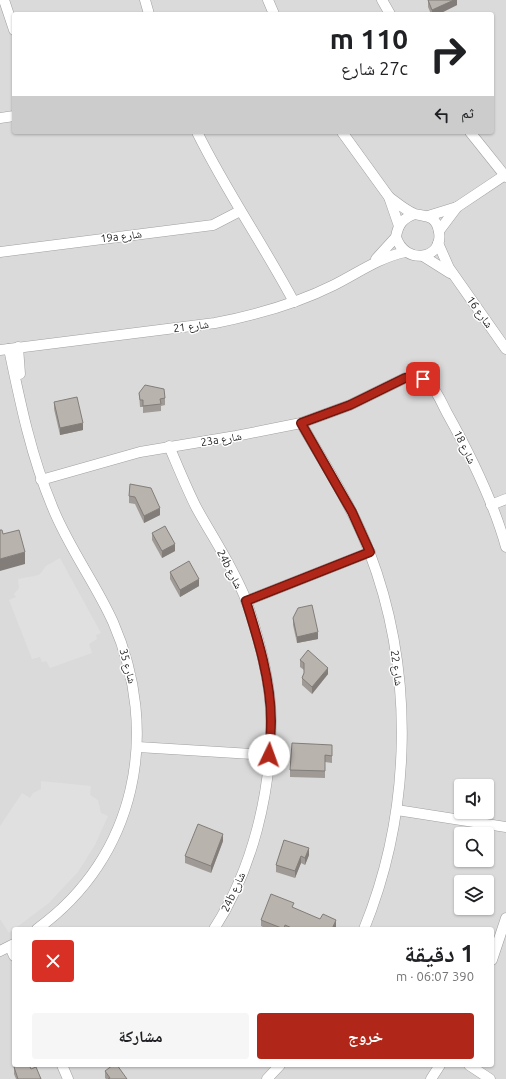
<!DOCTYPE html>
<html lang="ar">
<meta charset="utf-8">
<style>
:root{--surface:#fff;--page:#f6f6f6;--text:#202124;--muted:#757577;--accent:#b02719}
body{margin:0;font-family:Ubuntu,"Noto Naskh Arabic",sans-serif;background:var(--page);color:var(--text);direction:rtl;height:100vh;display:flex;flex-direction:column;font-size:15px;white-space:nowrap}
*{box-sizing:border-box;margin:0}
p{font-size:13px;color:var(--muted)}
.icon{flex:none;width:22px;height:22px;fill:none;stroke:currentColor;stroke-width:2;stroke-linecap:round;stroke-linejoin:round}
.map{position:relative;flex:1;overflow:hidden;direction:ltr}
.sheet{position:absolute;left:12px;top:927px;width:482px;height:140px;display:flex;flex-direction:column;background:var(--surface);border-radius:4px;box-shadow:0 1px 3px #0004;direction:rtl}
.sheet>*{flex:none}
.banner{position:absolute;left:12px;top:12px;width:482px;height:122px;border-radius:4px;box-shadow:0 1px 3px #0004;direction:rtl;background:#fff;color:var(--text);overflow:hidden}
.tools{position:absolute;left:454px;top:779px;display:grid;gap:8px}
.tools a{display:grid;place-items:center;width:40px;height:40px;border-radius:4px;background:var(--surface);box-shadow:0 1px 3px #0004;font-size:20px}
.pin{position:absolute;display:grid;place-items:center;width:34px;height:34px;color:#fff;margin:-17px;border-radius:8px;box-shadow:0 2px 6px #0006}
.me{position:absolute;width:44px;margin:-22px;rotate:3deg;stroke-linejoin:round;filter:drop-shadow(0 0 3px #0008)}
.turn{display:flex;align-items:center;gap:14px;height:84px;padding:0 20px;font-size:18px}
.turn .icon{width:52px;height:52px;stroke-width:2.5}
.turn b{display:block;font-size:28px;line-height:34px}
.then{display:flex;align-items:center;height:38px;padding:0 20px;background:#0003;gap:8px;font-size:15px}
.round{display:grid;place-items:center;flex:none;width:42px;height:42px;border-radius:4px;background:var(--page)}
.head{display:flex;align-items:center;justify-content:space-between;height:68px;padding:0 20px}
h1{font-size:24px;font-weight:700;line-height:30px}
.primary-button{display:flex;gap:8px;margin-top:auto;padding:8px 20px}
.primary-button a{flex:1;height:46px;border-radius:4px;background:var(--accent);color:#fff;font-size:16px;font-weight:700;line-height:46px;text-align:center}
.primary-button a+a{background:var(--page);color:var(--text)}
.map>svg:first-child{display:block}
</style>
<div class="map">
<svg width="506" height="1079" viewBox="0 0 506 1079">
<rect width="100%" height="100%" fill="#eceae3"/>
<!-- residential -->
<path fill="#dadada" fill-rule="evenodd" d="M0,0H506V1079H0ZM14,14H492V132H14ZM461,786H487V812H461ZM461,834H487V860H461ZM461,882H487V908H461ZM14,929H492V1065H14Z"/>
<!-- parking -->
<g fill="#e0e0e0">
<path d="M60,558L101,633L96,635L97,639L89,644L92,653L50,668L46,661L42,662L40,657L32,659L9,600L16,597L14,594L19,588L18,579L39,575L46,566Z"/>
<path d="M41,781L91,786L90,795L98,800L101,813L108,816L95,845L78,872L49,903L9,933L0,919V826L22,793L30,798L33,793L41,789Z"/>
</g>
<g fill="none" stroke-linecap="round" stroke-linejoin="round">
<!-- minor casing -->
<g stroke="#a0a0a0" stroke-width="11">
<g id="minor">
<path d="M4,0L14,30"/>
<path d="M145,0L149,14"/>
<path d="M268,0L274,14"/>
<path d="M382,0L390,14"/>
<path d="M0,118L14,116"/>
<path d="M197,132C226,191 263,244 294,302"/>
<path d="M342,132L389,197L399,226"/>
<path d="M470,132L506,177"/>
<path d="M389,197C396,202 406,211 415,214C427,217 436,215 439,232C444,259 405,266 396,237C398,224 403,218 415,214"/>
<path d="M428,216L457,207"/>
<path d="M439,231L457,207L505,175"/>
<path d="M438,243L449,268L506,349"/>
<path d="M0,252L213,225L240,211"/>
<path d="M423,256L450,273"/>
<path d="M376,259L396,237"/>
<path d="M18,347L20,374"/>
<path d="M9,349C20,402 31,456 52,506C68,547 95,582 113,622C161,732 137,857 37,929"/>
<path d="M0,350L215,323C256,315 296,304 334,285C358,273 378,258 405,252"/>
<path d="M301,423C325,465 352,506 369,551C415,671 412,811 364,929"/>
<path d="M169,446C178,467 186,487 196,507C213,538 233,567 246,600C259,638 271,681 271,721C271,792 253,869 214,929"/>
<path d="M41,480L140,452L236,436L301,423L350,405L405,378C415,377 423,377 430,385C438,392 442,404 447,413C471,456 493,500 506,547"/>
<path d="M491,505L506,499"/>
<path d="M246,601L370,552"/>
<path d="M138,747L269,755"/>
<path d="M397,810L506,827"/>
<path d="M10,947L14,956"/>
<path d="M0,951L14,944"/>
<path d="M492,960L506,918"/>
<path d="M62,1065L68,1079"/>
<path d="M469,1065L490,1079"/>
<path d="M267,1079L280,1065"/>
<path d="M431,1079L440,1065"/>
</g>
</g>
<!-- minor -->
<use href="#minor" stroke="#fff" stroke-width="10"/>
</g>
<!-- wall -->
<g fill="#9f9a95">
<path d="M428,0H457V5L439,14H431L428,7Z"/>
<path d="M139,393L165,398V405L161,406V411L143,413V407H140Z"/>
<path d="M54,402L83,430L60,435L54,409Z"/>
<path d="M130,484L160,515L144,523L135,504L129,503V496Z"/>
<path d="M152,533L175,551L162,558L152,540Z"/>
<path d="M170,572L199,586L180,597L170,579Z"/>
<path d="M293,618L318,639L297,643L293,625Z"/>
<path d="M300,660L328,674L312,694L302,685V678L304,673V670L300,667Z"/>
<path d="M332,745V763L325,762V778L290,777V770Z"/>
<path d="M284,840L309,855L305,865L301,863L295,878L276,872V865Z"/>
<path d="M223,841L211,873L185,863V856Z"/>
<path d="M294,908L336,927L335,929H267L261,926V920Z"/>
<path d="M14,1067L31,1069L41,1079H16L14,1074Z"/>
<path d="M105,1071L127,1079H106L105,1078Z"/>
</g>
<!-- shaded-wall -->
<g fill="#827d79">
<path d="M454,0H457V5L439,14H432V10Z"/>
<path d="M83,423V430L60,435V428Z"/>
<path d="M160,508V515L144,523V516Z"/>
<path d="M175,544V551L162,558V551Z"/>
<path d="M25,552V564L0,571V559Z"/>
<path d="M199,579V586L180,597V590Z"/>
<path d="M318,632V639L297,643V637Z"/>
<path d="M328,668V674L312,694V687Z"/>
<path d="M223,834V841L211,873V866Z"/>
<path d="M309,848V855L305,865V858Z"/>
<path d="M301,856V863L295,878V871Z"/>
<path d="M336,920V927L335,929H332Z"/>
</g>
<!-- building -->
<g fill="#b9b3ad" stroke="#827d79">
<path d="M428,0H454L432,10Z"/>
<path d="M145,385L164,389L165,398L160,399L161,404L143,406V400H140L139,393Z"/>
<path d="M77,397L83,423L60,428L54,402Z"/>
<path d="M130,484L151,488L160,508L144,516L135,497L129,496Z"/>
<path d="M165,526L175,544L162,551L152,533Z"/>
<path d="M0,530H2L3,534L19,530L25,552L0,559Z"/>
<path d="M189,561L199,579L180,590L170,572Z"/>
<path d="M312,605L318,632L297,637L293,618L298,608Z"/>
<path d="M308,650L328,668L312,687L302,678L304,673V663L300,660Z"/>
<path d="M292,743L332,745V756L325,755V771L290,770Z"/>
<path d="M198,824L223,834L211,866L185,856Z"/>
<path d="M284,840L309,848L305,858L301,856L295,871L276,865Z"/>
<path d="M271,894L294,903L292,907L320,919L323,914L336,920L332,929H294L285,925L284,929L261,920Z"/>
<path d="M20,1065H29L31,1069L36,1067L41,1079H18L14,1067Z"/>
<path d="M113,1065H117L127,1079H108L110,1078L105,1071Z"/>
</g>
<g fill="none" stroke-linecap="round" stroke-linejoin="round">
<!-- route casing -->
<g stroke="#721910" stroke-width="10">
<path id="route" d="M269,755C270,744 271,733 271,721C271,681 258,639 246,601L370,552L352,512L301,423L350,405L405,378L414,377L423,379"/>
</g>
<!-- route -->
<use href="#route" stroke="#b02719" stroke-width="7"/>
</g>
<g text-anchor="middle" stroke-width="3" stroke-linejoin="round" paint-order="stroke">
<!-- street labels -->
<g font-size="11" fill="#1c1c1c" stroke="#fff">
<text transform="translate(121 236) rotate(-7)" y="4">19a شارع</text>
<text transform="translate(480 312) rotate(54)" y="4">شارع 16</text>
<text transform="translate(191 326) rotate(-7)" y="4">شارع 21</text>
<text transform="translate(221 439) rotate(-9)" y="4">23a شارع</text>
<text transform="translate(465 447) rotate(64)" y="4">شارع 18</text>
<text transform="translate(230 569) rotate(63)" y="4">24b شارع</text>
<text transform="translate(128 666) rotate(75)" y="4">شارع 35</text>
<text transform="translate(397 668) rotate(83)" y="4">شارع 22</text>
<text transform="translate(233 892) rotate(-65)" y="4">24b شارع</text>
</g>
</g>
</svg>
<div class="tools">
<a><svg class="icon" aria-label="sound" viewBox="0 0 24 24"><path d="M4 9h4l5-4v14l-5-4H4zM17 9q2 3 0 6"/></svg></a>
<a><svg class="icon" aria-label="search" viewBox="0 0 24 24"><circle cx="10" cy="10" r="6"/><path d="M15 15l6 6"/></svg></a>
<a><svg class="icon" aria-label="layers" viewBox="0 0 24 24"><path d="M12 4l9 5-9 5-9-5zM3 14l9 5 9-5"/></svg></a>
</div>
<div class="pin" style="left:423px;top:379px;background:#d93025"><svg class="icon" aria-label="arrive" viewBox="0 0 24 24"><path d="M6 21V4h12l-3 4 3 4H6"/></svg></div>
<svg class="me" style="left:269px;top:755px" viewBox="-20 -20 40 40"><circle r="19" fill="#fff"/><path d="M0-13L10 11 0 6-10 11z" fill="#b02719"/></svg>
<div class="banner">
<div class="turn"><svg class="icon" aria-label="right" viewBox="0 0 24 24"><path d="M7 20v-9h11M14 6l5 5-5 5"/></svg><div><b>110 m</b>27c شارع</div></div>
<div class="then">ثم<svg class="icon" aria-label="left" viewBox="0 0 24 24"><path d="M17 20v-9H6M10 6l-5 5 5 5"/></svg></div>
</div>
<section class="sheet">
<div class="head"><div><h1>1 دقيقة</h1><p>390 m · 06:07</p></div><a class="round" style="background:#d93025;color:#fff"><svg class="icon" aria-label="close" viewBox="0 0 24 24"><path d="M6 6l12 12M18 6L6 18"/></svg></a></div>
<div class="primary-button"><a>خروج</a><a>مشاركة</a></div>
</section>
</div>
